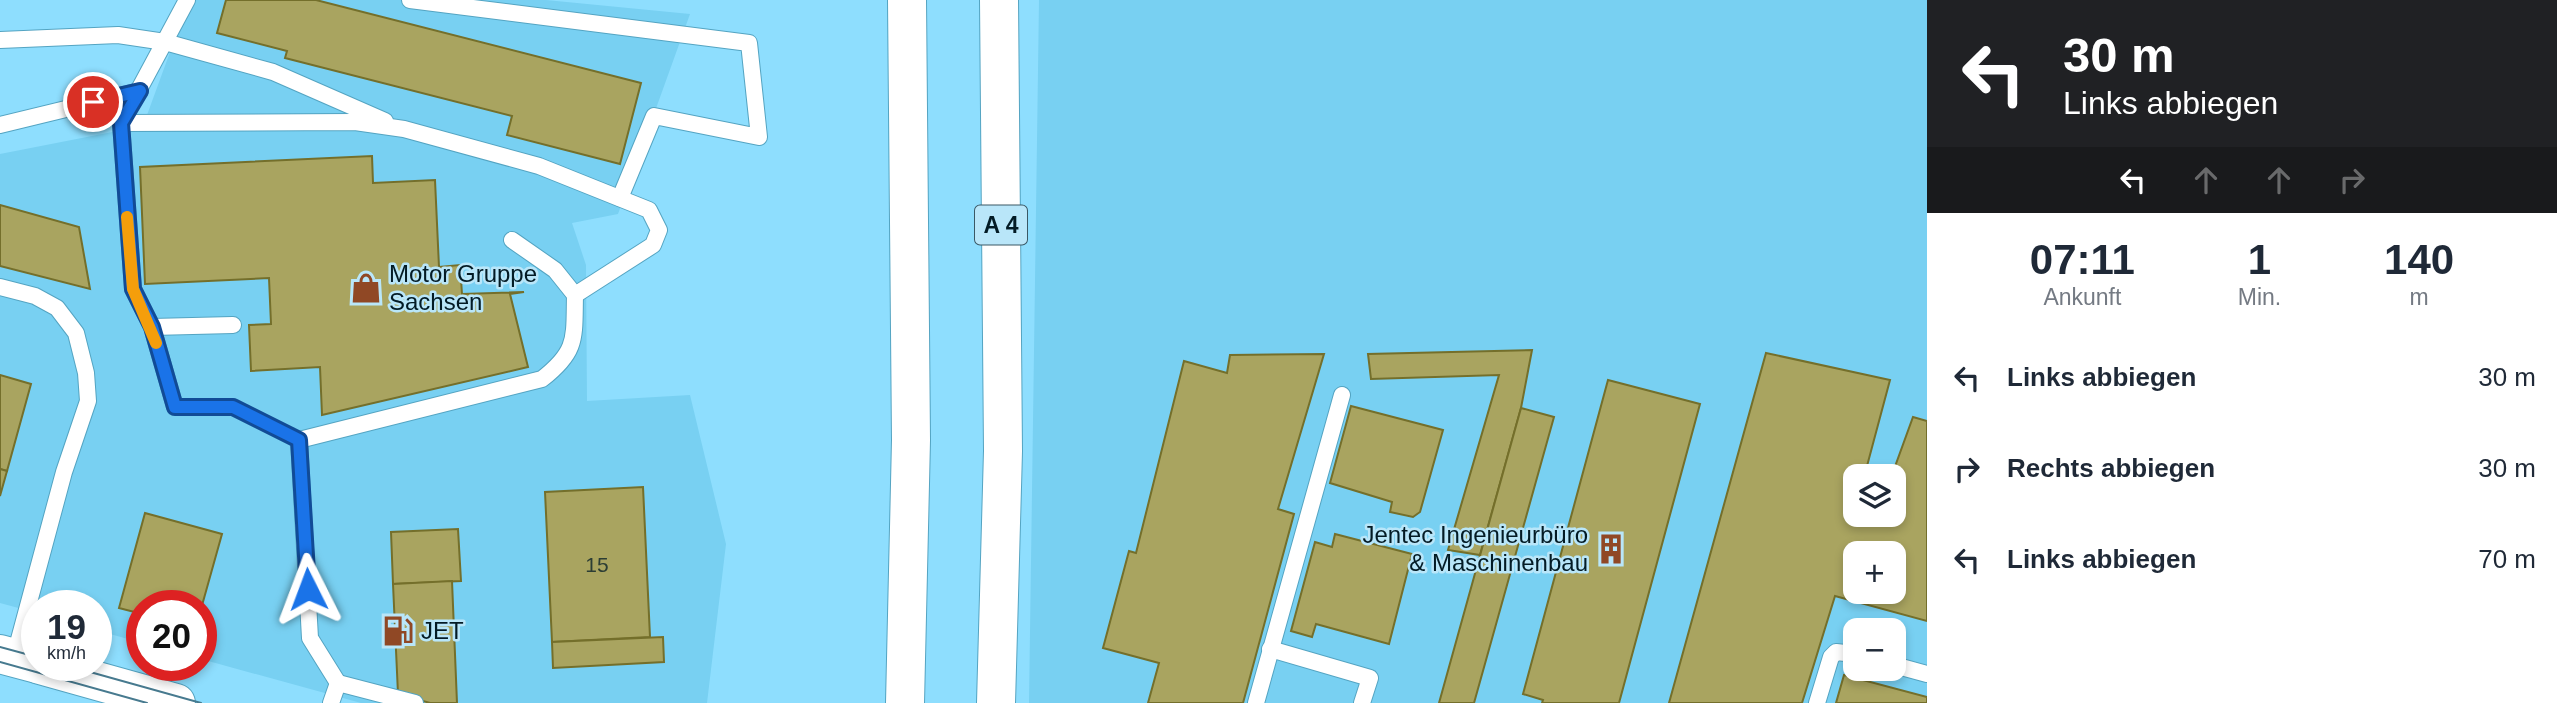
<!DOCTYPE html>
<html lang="de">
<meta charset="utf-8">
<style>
:root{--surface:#fff;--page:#f6f6f7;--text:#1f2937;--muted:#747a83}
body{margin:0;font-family:Arial,sans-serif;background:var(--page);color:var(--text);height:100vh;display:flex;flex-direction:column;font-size:26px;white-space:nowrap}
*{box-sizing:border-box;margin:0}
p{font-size:23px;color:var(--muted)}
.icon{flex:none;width:38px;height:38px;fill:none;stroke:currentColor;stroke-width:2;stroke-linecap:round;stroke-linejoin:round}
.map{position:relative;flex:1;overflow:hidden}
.side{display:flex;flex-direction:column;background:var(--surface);width:630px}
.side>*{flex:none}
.top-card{background:#202124;color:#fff;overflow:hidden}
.buttons{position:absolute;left:1843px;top:464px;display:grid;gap:14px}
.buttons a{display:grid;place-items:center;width:63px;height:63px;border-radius:14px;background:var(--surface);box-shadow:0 4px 10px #0003;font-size:35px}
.speed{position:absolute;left:21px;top:590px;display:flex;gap:14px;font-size:35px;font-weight:700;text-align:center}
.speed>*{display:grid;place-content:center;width:91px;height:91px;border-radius:50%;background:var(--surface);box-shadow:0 4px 10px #0003;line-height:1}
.speed small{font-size:18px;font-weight:400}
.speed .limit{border:10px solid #d22;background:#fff;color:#111}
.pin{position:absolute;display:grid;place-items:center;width:60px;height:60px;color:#fff;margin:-30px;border:4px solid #fff;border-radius:50%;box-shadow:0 2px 7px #0007}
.me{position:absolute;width:77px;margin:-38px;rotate:357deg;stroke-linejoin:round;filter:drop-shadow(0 0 5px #0008)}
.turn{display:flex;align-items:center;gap:24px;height:147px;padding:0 21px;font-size:32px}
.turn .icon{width:91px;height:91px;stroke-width:2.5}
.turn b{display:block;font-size:49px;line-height:60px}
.lanes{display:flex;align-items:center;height:66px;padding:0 21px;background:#0003;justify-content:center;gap:35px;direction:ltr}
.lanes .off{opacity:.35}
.eta{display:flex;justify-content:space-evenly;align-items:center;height:119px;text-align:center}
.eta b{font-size:42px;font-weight:700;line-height:49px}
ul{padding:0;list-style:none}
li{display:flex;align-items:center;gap:21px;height:91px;padding:0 21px}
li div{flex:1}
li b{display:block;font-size:26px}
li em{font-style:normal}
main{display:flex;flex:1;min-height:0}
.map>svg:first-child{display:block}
</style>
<main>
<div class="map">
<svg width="1927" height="703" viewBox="0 0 1927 703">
<rect width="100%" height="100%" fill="#8edefe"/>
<!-- built -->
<g fill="#78d0f2" fill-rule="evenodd">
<path d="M189,0H546L690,14L618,214L572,223L586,265L587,401L690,395L726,544L707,703H361L201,659V606H142V643L96,630V606H37V613L0,603V154L143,126Z"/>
<path d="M1039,0H1927V703H1029ZM1855,476H1894V514H1855ZM1855,553H1894V592H1855ZM1855,630H1894V668H1855Z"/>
</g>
<!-- building -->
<g fill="#a9a460" stroke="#746f2b" stroke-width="2" fill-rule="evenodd">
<path d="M226,0H316L641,83L620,164L507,135L512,116L285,58L287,51L217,33Z"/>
<path d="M372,156L373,183L435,180L439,267L460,265L462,294L524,292L510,294L528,367L322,415L320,367L251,371L249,325L271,324L269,278L145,284L140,167Z"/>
<path d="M0,205L79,227L90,289L0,266Z"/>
<path d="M1532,350L1521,408L1480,555L1448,550L1499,375L1371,379L1368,354Z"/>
<path d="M1766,353L1890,380L1867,466L1893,472L1913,417L1927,421V621L1835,596L1802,703H1669ZM1855,476H1894V514H1855ZM1855,553H1894V592H1855Z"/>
<path d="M1324,354L1278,509L1294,514L1243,703H1148L1159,663L1103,648L1129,551L1136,553L1184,361L1227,373L1230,355Z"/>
<path d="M0,375L31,384L7,471L0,469Z"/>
<path d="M1608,380L1700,404L1619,703H1542L1543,700L1523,694Z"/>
<path d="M1351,406L1443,430L1420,512L1413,517L1390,512L1392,502L1330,483Z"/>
<path d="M1521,408L1554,417L1474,703H1439Z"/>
<path d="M0,469L7,471L0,496Z"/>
<path d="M643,487L650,637L552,642L545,492Z"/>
<path d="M145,513L222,534L201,609V606H142V614L119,608Z"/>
<path d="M458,529L461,581L393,584L391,532Z"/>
<path d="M1335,534L1412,554L1389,644L1316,624L1312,637L1291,631L1315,542L1332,547Z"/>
<path d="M452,581L457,703H430L398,694L393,584Z"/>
<path d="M663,637L664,662L553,668L552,642Z"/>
<path d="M1844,675L1927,697V703H1836Z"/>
</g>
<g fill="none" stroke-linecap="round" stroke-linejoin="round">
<!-- lane casing -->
<g stroke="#54a4c2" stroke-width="18">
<g id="lane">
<path d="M410,0L749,43L759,137L654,116L620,198"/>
<path d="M0,40L118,35L165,42L273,72L385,121"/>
<path d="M121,123L355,122L404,129L539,166L649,210L659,230L653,245L575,295L555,270L512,240"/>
<path d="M0,125L140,91"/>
<path d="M0,287L35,296L57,308L76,333L86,373L88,401L64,472L14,658"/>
<path d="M233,325L152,327L175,407H233L299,440"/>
<path d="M152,327L133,289L121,123L187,0"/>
<path d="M1270,649L1370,678L1362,703"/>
<path d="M1894,665L1927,674"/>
<path d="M338,683L310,638L299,440L542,379C578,351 574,338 575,295"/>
<path d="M331,703L338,683L415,703"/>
<path d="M1256,703L1342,395"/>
<path d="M1817,703L1831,657L1836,652L1855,654"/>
</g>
</g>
<!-- secondary casing -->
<g stroke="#54a4c2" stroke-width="40">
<g id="secondary">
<path d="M0,654L37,664"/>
<path d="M40,665L176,703"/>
</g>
</g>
<!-- highway casing -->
<g stroke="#54a4c2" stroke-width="40">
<g id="highway">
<path d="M905,703L911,440L907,0"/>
<path d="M996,703L1003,451L999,0"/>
</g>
</g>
<!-- lane -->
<use href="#lane" stroke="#fff" stroke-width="16"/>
<!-- secondary -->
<use href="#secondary" stroke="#fff" stroke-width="38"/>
<!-- highway -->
<use href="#highway" stroke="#fff" stroke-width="38"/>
<!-- tram -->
<g stroke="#477a8f" stroke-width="2">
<path d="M0,647L37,657"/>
<path d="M0,662L147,703"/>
<path d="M65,665L201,703"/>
</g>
</g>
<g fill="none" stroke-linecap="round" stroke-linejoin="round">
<!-- route casing -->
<g stroke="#114b97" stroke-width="18">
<path id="route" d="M93,102L140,91L121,123L133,289L152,327L175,407H233L299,440L308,589"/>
</g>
<!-- route -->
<use href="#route" stroke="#1a73e8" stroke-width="12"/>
<!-- slow -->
<path stroke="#f59e0b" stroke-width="12" d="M127,217L133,289L156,343"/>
</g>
<!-- icons -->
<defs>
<g id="shop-bare" transform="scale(2.415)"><path d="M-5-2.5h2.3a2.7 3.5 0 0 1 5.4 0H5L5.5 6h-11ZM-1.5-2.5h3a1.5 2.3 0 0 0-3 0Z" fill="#904825" stroke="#b9e6f9" stroke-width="2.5" paint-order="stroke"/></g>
<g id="building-bare" transform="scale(2.415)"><path d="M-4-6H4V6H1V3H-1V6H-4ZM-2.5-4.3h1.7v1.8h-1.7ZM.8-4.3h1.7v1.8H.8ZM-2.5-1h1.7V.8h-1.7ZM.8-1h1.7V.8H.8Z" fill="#904825" stroke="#b9e6f9" stroke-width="2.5" paint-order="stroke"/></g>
<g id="fuel-bare" transform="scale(2.415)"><path d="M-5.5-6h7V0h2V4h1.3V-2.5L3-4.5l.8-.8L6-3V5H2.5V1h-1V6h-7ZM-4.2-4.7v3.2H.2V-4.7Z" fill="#904825" stroke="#b9e6f9" stroke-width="2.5" paint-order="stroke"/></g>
</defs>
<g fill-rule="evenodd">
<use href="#shop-bare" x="366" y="288"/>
<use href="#building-bare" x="1611" y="549"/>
<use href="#fuel-bare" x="398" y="631"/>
</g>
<g text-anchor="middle" stroke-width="5" stroke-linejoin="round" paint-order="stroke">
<!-- number labels -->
<g font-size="21" fill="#2c3d34">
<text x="597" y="572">15</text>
</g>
<!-- shield labels -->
<rect fill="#b9e6f9" stroke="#3a5865" stroke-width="2" x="975" y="205.5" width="52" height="39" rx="5"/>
<g font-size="23" font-weight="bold" fill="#031b25">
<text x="1001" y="233">A 4</text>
</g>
<!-- poi labels -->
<g font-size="24" fill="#031b25" stroke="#b9e6f9" text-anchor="start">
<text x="389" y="282">Motor Gruppe<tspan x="389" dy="28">Sachsen</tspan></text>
<text x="1588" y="543" text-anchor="end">Jentec Ingenieurbüro<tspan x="1588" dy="28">&amp; Maschinenbau</tspan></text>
<text x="421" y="639">JET</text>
</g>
</g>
</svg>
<div class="buttons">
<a><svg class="icon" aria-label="layers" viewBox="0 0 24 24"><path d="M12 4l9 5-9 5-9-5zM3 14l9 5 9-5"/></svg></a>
<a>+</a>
<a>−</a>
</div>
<div class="speed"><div>19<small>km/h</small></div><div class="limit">20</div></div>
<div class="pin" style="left:93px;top:102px;background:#d93025"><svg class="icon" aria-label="arrive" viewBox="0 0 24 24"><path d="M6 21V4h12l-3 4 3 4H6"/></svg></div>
<svg class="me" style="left:308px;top:589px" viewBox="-20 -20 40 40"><path d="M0-17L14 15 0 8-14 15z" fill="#1a73e8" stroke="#fff" stroke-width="4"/></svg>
</div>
<section class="side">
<div class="top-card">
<div class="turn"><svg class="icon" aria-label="left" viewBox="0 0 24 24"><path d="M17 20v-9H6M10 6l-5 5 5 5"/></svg><div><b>30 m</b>Links abbiegen</div></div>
<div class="lanes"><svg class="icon" aria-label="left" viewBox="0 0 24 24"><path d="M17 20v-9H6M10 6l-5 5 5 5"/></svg><svg class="icon off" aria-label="ahead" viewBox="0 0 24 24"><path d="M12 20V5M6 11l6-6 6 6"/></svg><svg class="icon off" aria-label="ahead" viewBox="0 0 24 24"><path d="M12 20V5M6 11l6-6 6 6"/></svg><svg class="icon off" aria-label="right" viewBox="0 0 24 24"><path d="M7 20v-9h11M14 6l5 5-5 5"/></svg></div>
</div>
<div class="eta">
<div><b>07:11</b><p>Ankunft</p></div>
<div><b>1</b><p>Min.</p></div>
<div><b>140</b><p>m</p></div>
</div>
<ul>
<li><svg class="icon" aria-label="left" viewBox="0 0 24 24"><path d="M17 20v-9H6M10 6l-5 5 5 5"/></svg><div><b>Links abbiegen</b></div><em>30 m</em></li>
<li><svg class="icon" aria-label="right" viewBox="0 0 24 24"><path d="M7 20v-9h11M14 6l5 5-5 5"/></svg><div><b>Rechts abbiegen</b></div><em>30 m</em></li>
<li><svg class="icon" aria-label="left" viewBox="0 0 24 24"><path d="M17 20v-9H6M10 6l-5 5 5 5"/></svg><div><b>Links abbiegen</b></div><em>70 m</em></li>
</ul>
</section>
</main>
